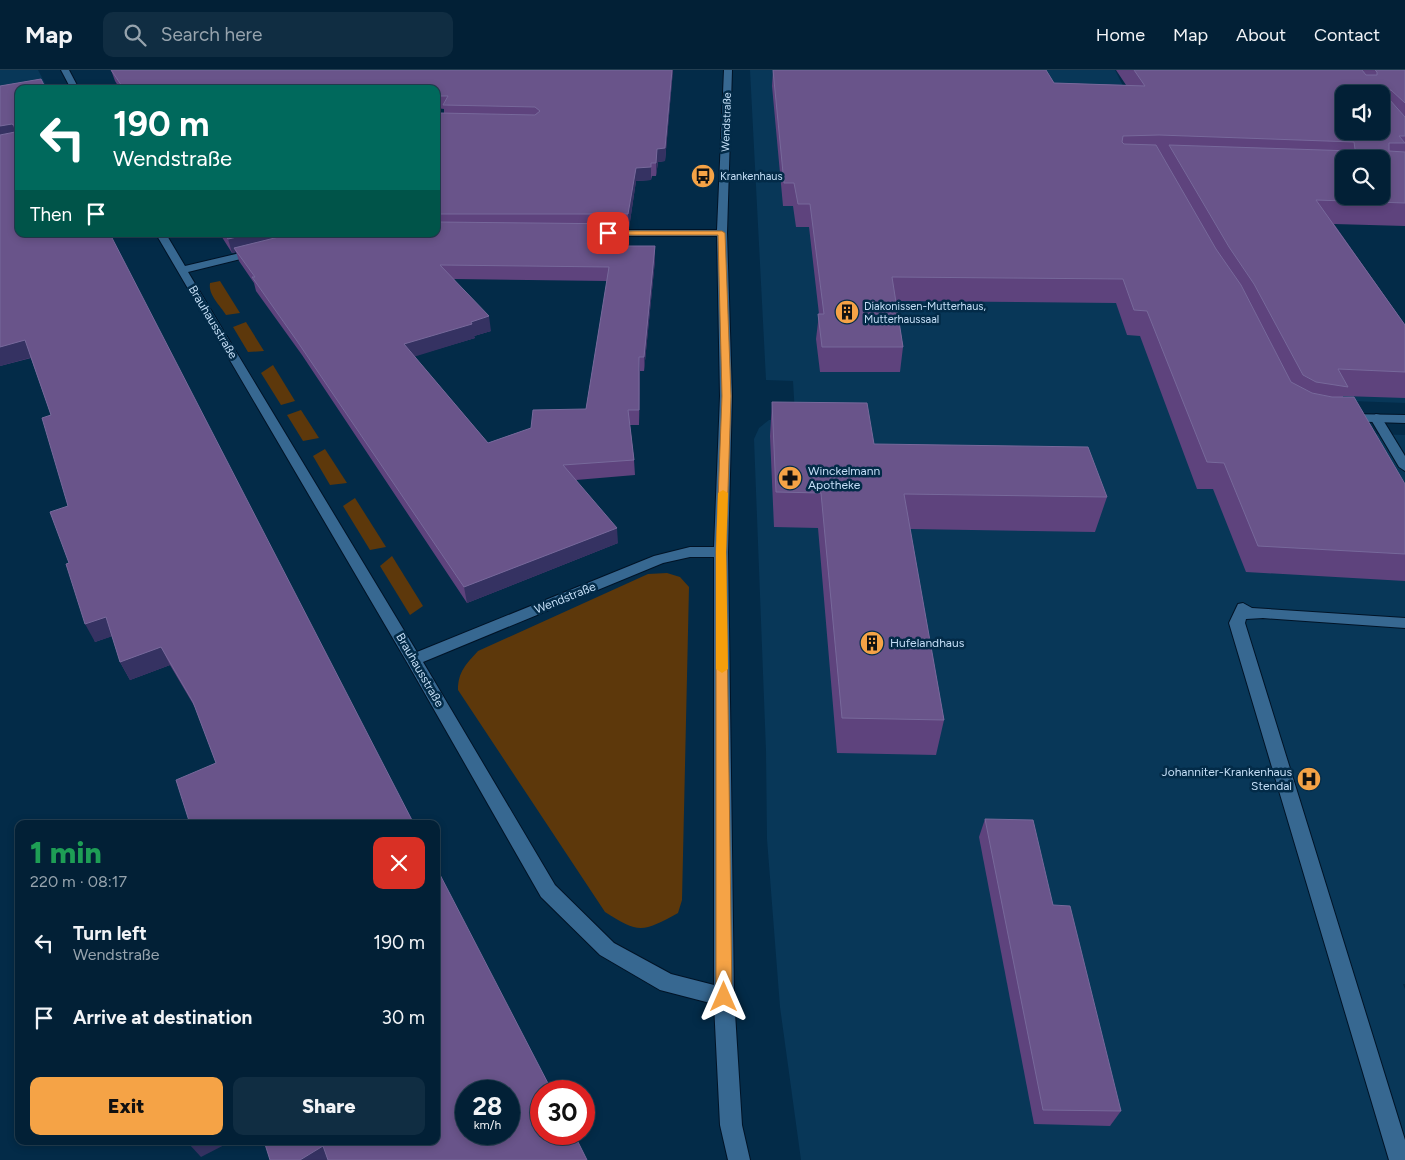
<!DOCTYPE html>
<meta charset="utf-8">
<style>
:root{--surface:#022036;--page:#102d42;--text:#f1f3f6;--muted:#96a3ad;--line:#233e51;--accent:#f5a346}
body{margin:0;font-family:Figtree,sans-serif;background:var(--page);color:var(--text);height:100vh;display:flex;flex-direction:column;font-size:19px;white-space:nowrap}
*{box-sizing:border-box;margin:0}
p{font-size:16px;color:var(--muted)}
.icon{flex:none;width:28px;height:28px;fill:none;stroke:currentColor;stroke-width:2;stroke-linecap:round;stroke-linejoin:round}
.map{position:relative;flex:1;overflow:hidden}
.drawer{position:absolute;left:15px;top:750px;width:425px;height:325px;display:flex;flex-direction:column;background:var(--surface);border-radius:10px;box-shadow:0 2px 8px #0003,0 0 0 1px var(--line)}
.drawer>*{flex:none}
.hud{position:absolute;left:15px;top:15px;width:425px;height:152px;border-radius:10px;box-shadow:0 2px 8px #0003,0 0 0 1px var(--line);background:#00695c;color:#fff;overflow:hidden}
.fabs{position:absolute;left:1335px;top:15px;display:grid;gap:10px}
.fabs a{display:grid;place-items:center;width:55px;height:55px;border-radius:10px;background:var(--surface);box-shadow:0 2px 8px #0003,0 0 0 1px var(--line);font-size:25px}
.speed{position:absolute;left:455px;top:1010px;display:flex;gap:10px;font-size:25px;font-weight:700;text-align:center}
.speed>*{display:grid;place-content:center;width:65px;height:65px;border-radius:50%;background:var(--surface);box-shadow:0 2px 8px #0003,0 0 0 1px var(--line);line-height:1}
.speed small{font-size:12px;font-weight:400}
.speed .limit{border:8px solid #d22;background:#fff;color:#111}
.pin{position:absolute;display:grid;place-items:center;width:42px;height:42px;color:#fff;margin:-21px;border-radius:10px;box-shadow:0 2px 8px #0006}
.me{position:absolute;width:55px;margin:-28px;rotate:0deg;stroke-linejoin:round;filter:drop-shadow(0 0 4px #0008)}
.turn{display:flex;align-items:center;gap:18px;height:105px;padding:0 15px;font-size:22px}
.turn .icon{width:65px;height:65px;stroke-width:2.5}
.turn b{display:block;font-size:35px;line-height:42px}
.then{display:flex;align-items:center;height:48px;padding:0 15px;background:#0003;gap:10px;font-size:19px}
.round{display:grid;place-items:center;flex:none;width:52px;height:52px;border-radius:10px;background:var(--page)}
.summary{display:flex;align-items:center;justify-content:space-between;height:85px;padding:0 15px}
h1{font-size:30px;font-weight:800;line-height:38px;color:#1e9e55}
.primary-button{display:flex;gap:10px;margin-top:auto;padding:10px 15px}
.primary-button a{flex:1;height:58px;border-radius:10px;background:var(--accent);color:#111;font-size:20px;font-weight:800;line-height:58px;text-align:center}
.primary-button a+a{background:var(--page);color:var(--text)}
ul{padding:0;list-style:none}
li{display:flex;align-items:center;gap:15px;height:75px;padding:0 15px}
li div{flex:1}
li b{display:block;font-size:19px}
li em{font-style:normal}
header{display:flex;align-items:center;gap:30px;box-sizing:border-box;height:70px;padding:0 25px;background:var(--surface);border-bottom:1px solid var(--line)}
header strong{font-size:24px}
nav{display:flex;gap:28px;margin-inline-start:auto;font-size:18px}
.search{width:350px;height:45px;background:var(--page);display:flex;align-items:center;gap:12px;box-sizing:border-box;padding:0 18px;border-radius:10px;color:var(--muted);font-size:19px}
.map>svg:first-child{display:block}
</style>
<header>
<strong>Map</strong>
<div class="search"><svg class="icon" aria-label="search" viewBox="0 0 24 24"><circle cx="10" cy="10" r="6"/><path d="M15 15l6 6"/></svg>Search here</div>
<nav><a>Home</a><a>Map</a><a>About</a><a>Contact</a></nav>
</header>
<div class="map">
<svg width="1405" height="1090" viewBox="0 0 1405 1090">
<rect width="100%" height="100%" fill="#032b48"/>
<!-- built -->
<g fill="#083758">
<path d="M0,0H38L48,19H19L0,68Z"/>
<path d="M750,0H1115L1140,49L1101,47L1405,277V333L1351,331L1369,364L1405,365V914H1403L1405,919V1090H801L780,937L767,769L766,681L754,369L759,358L769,350L795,345L793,311L766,310Z"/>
</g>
<!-- green -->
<g fill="#5d380b">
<path d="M220,211L240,243L226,245C220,235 208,225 210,213Z"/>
<path d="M246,252L264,281L248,282L233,257Z"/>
<path d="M273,295L295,331L281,335L261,303Z"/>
<path d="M301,340L319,368L303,371L287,345Z"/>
<path d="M325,379L347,413L330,415L313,386Z"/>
<path d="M355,428L386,477L370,480L343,436Z"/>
<path d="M392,486L423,536L410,545L380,496Z"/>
<path d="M667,503L680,507L689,517L682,830L678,843C643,862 639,864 605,842L458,620C458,602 466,594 478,581L648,504Z"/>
</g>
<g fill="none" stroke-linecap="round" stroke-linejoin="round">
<!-- lane casing -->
<g stroke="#001326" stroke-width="2">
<g id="lane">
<path d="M1376,344L1380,345L1405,386V401L1399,397L1370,348Z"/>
<path d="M1243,533L1252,538L1405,548V558L1263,548L1246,549L1245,553L1405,1070V1090H1389L1229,553L1238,534Z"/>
</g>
</g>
<!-- street casing -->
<g stroke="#001326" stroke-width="2">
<g id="street">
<path d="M61,0H69L79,19H71Z"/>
<path d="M724,0H732L727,163L732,326L728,482L734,927L742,1055L750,1090H728L720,1055L714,934L660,920L600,885L541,827L408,594L156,164H166L185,196L257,179L262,182L261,184L188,202L417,582L654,486L690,477H714L720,326L717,166H608L603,163L608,160H717ZM690,487H714V915L671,904L614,873L555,815L423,592L663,493Z"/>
<path d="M1347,344L1405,345V353L1343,351L1341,348Z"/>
</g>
</g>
<!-- lane -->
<use href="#lane" fill="#376891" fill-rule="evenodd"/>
<!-- street -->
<use href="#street" fill="#376891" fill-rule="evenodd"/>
</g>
<!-- wall -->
<g fill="#5e437d" fill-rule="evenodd">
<path d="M111,0H673L665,91L658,92L656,106H652L651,110L636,111L629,158H627L628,167L627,176H655V190L644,301H640L639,355H630L634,390L635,405L576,410L618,473L467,533L302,285L256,221L254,213L239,191L236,182L232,183L220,164H436V49L444,43V39L436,38V19H120L115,11ZM454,209L607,211L586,339L488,373L414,286L475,268L474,266L491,261Z"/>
<path d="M773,0H1046L1054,13L1126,15L1116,0H1405V156L1334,154L1405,255V328L1343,326V327L1405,414V511L1246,502L1213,419H1197L1140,266L1127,265L1116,233L896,231L903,277L900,302H820L816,269L819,244L809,157H796L793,136H783L772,16Z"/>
<path d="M41,9L216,693L196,639L170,595L130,610L120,592L112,566L95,572L69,493L68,436L51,345L31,288L0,296V16Z"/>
<path d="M772,332L874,374L1107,427L1095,462L910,459L944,650L936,685L837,683L818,458L774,457L770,366Z"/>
<path d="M985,749L1053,835L1121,1041L1110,1056L1034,1054L979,767Z"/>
</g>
<!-- shaded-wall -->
<g fill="#353262">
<path d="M672,0H673L665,91L658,92L656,106V93L657,79Z"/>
<path d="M12,54L19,68L0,72V56Z"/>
<path d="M651,93V110L636,111L629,158L628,144L636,98Z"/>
<path d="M627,154L628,167L625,190L624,176Z"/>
<path d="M250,164H315L234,178L236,182L232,183L228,169Z"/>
<path d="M655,176V190L644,301V287Z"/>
<path d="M489,246L491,261L474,266L475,268L407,289L404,274Z"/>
<path d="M25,270L33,287L0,296V277Z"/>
<path d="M639,287L640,301L639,355Z"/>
<path d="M617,458L618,473L467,533L464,517Z"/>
<path d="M106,547L116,565L95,572L85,554Z"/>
<path d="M161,577L170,595L130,610L120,592Z"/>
<path d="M194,1071H232L201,1087L189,1074Z"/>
<path d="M323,1076L332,1090H300Z"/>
</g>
<!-- building -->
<g fill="#69548a" stroke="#77699b" fill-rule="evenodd">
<path d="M111,0H672L665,78L657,79L656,93H651V97L636,98L628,144H436V49L440,43L535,45L540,41L535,37L443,35L448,26H436V19H124Z"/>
<path d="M773,0H1046L1054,13L1145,16L1134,0H1362L1366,5H1377V2L1375,0H1405V33L1391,20H1388L1389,29L1405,47V66H1399L1405,73H1389V81L1405,82V133L1316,130L1405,255V302L1338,299L1348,317L1316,312L1303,305L1254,214L1229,177L1169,75L1353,81L1355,79L1354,72L1159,65L1123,66L1122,72L1124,74L1156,75L1216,179L1241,215L1291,312L1312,323L1332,327H1354L1405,414V484L1258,476L1224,393L1207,392L1147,241L1134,240L1123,209L892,207L903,277H822L818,244H824L810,134H798L794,113H784ZM1344,24H1381V61H1344ZM1344,89H1381V126H1344Z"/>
<path d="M41,9L46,19H19V164H110L414,754H190L176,710L216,693L193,632L161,577L120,592L106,547L85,554L66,494L69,493L50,442L68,436L42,348L51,345L25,270L0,277V65L15,62V56L12,54L0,56V16Z"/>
<path d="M436,152L627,154L624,176H655L644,287H639V340H628L634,390L563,395L617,458L464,517L297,271L252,207H255L234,178L291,164H436ZM440,195L609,197L586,339L533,340L531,358L488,373L404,274L472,254L471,252L489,246Z"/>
<path d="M224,164H250L228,169Z"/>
<path d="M772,332L867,333L874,374L1088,377L1107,427L904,424L944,650L842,648L821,423L776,422Z"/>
<path d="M985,749L1033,750L1053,835L1070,836L1121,1041L1043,1040Z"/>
<path d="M436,797L552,1021H541V1064H574L587,1090H328L323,1076L300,1090H270L264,1071H436ZM466,1021H509V1064H466Z"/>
<path d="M188,1071H194L189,1074Z"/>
</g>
<!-- route -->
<path fill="#f5a346" stroke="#9f6a2e" d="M605,161H722L725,163L731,326L726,482L732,927L729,932L724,934L718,932L716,927V482L722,326L718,165H608L604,163Z"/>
<!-- slow -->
<path fill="#f59e0b" d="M723,420L728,423L726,482L728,599L722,603L716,599V482L718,423Z"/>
<!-- icons -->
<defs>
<g id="bus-disc" transform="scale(1.25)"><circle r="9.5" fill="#f5a346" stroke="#032b48"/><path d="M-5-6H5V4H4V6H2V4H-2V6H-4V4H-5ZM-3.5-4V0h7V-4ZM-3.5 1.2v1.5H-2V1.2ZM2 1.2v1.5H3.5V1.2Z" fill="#111"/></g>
<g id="building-disc" transform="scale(1.25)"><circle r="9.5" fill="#f5a346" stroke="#032b48"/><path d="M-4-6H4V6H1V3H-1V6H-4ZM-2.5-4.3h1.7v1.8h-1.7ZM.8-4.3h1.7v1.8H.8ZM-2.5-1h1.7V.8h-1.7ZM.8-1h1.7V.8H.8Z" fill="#111"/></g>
<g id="pharmacy-disc" transform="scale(1.25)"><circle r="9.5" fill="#f5a346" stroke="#032b48"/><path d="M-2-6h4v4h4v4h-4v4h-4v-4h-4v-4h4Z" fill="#111"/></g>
<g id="hospital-disc" transform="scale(1.25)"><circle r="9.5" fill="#f5a346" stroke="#032b48"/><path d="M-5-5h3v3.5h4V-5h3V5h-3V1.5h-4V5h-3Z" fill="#111"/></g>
</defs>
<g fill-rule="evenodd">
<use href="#bus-disc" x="703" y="106"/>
<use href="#building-disc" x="847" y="242"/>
<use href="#pharmacy-disc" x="790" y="408"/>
<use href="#building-disc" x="872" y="573"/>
<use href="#hospital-disc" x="1309" y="709"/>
</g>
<g text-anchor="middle" stroke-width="5" stroke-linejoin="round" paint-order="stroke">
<!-- far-street labels -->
<g font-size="11" fill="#c5dff7" stroke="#032b48">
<text transform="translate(726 52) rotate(-88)" y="4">Wendstraße</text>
</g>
<!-- far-poi labels -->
<g font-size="11" fill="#c5dff7" stroke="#032b48" text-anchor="start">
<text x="720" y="110">Krankenhaus</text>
<text x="864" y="240">Diakonissen-Mutterhaus,<tspan x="864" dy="13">Mutterhaussaal</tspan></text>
</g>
<!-- street labels -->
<g font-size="12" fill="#c5dff7" stroke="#032b48">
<text transform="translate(213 252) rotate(59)" y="4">Brauhausstraße</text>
<text transform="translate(565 528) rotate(-22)" y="4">Wendstraße</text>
<text transform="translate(420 600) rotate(60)" y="4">Brauhausstraße</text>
</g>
<!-- poi labels -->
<g font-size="12" fill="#c5dff7" stroke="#032b48" text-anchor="start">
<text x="808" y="405">Winckelmann<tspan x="808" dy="14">Apotheke</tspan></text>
<text x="890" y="577">Hufelandhaus</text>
<text x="1292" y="706" text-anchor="end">Johanniter-Krankenhaus<tspan x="1292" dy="14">Stendal</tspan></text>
</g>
</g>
</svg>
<div class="fabs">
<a><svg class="icon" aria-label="sound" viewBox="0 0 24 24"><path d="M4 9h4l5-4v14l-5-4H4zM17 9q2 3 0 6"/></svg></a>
<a><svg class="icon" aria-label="search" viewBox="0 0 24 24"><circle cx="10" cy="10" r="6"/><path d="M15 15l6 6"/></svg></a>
</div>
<div class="speed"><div>28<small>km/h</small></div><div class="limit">30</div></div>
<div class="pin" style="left:608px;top:163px;background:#d93025"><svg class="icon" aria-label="arrive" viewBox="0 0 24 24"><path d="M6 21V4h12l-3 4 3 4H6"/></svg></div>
<svg class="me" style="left:724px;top:927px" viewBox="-20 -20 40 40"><path d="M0-17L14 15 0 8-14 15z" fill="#f5a346" stroke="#fff" stroke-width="4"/></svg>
<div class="hud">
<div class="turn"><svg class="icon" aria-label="left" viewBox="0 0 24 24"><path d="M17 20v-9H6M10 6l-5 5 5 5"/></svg><div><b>190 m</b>Wendstraße</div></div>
<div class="then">Then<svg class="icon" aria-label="arrive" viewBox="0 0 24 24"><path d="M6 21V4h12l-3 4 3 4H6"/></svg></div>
</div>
<section class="drawer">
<div class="summary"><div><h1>1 min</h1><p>220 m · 08:17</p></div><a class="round" style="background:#d93025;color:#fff"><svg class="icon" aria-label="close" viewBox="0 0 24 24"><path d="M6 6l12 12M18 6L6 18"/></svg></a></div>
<ul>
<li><svg class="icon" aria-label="left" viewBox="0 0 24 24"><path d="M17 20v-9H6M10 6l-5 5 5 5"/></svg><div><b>Turn left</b><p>Wendstraße</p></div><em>190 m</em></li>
<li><svg class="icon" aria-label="arrive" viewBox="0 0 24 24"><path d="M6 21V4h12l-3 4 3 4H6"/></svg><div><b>Arrive at destination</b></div><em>30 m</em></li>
</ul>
<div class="primary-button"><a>Exit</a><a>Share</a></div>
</section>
</div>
